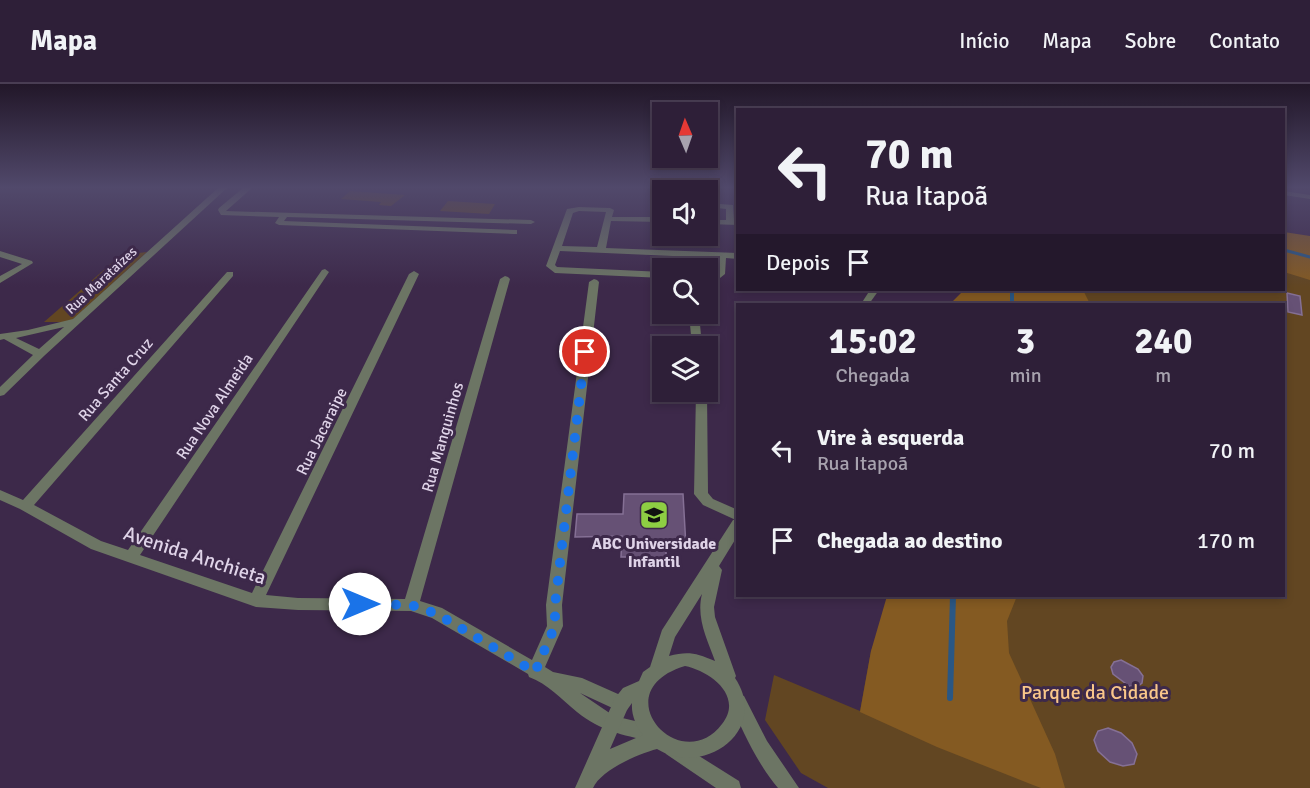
<!DOCTYPE html>
<html lang="pt">
<meta charset="utf-8">
<style>
:root{--surface:#2e1f38;--page:#3a2c43;--text:#f1f3f6;--muted:#a7a2ae;--line:#493d53}
body{margin:0;font-family:Signika,sans-serif;background:var(--page);color:var(--text);height:100vh;display:flex;flex-direction:column;font-size:22px;white-space:nowrap}
*{box-sizing:border-box;margin:0}
p{font-size:20px;color:var(--muted)}
.icon{flex:none;width:33px;height:33px;fill:none;stroke:currentColor;stroke-width:2;stroke-linecap:round;stroke-linejoin:round}
.map{position:relative;flex:1;overflow:hidden}
.drawer{position:absolute;left:736px;top:219px;width:549px;height:294px;display:flex;flex-direction:column;background:var(--surface);border-radius:0px;box-shadow:0 3px 9px #0003,0 0 0 2px var(--line)}
.drawer>*{flex:none}
.guide{position:absolute;left:736px;top:24px;width:549px;height:183px;border-radius:0px;box-shadow:0 3px 9px #0003,0 0 0 2px var(--line);background:#2e1f38;color:var(--text);overflow:hidden}
.needle{width:39px;rotate:358deg}
.fabs{position:absolute;left:652px;top:18px;display:grid;gap:12px}
.fabs a{display:grid;place-items:center;width:66px;height:66px;border-radius:0px;background:var(--surface);box-shadow:0 3px 9px #0003,0 0 0 2px var(--line);font-size:30px}
.pin{position:absolute;display:grid;place-items:center;width:51px;height:51px;color:#fff;margin:-26px;border:3px solid #fff;border-radius:50%;box-shadow:0 2px 6px #0007}
.me{position:absolute;width:66px;margin:-33px;rotate:90deg;stroke-linejoin:round;filter:drop-shadow(0 0 4px #0008)}
.turn{display:flex;align-items:center;gap:21px;height:126px;padding:0 30px;font-size:27px}
.turn .icon{width:78px;height:78px;stroke-width:2.5}
.turn b{display:block;font-size:42px;line-height:51px}
.then{display:flex;align-items:center;height:57px;padding:0 30px;background:#0003;gap:12px;font-size:22px}
.eta{display:flex;justify-content:space-evenly;align-items:center;height:102px;text-align:center}
.eta b{font-size:36px;font-weight:700;line-height:42px}
ul{padding:0;list-style:none}
li{display:flex;align-items:center;gap:18px;height:90px;padding:0 30px}
li div{flex:1}
li b{display:block;font-size:22px}
li em{font-style:normal}
header{display:flex;align-items:center;gap:36px;box-sizing:border-box;height:84px;padding:0 30px;background:var(--surface);border-bottom:2px solid var(--line)}
header strong{font-size:28px}
nav{display:flex;gap:33px;margin-inline-start:auto;font-size:21px}
.map>svg:first-child{display:block}
</style>
<header>
<strong>Mapa</strong>
<nav><a>Início</a><a>Mapa</a><a>Sobre</a><a>Contato</a></nav>
</header>
<div class="map">
<svg width="1310" height="704" viewBox="0 0 1310 704">
<rect width="100%" height="100%" fill="#3d294a"/>
<!-- green -->
<g fill="#624622">
<path d="M350,107L405,111L391,122L379,121L381,118L341,115Z"/>
<path d="M448,117L495,120L489,130L440,127Z"/>
<path d="M1284,151L1310,157V704H828L801,689L765,636L774,591L860,627L871,567L892,512H1284V220H1003L1008,206H1284Z"/>
<path d="M147,168L70,238H44L121,171Z"/>
</g>
<!-- forest -->
<g fill="#845a22">
<path d="M1284,148L1310,152V196L1284,188Z"/>
<path d="M964,206H1083L1090,220H950Z"/>
<path d="M887,512H1017L1007,537L1009,569L1055,670L1065,704H1041L1033,701L937,663L860,628L871,567Z"/>
</g>
<g fill="none" stroke-linecap="round" stroke-linejoin="round">
<!-- stream-far2 -->
<path stroke="#2a5784" stroke-width="3" d="M1284,166L1310,173"/>
<!-- stream-far1 -->
<path stroke="#2a5784" stroke-width="4" d="M1012,206V220"/>
<!-- stream -->
<path stroke="#2a5784" stroke-width="6" d="M950,614L953,512"/>
</g>
<!-- building -->
<g fill="#665175" stroke="#857095" stroke-width="1.5">
<path d="M1287,209L1300,212L1302,231L1288,228Z"/>
<path d="M624,410H683L686,463H666V473H621L622,452L575,453L577,430H623Z"/>
<path d="M1121,576L1138,585L1143,592L1142,599L1137,603L1129,602L1113,590L1111,583L1114,578Z"/>
<path d="M1108,644L1121,649L1132,659L1137,670L1134,680L1123,682L1110,678L1098,667L1094,656L1098,647Z"/>
</g>
<g fill="none" stroke-linecap="round" stroke-linejoin="round">
<!-- minor -->
<g fill="#6c7564" fill-rule="evenodd">
<path d="M218,104H227L44,272L4,311L0,312V303L33,271L4,255L0,256V250L28,246L73,235ZM64,243L39,265L16,254Z"/>
<path d="M243,104H252L226,127L531,136L535,138L531,140L287,133L284,137L517,146V150H514L279,141L275,139L279,133L221,131L218,126L219,124Z"/>
<path d="M1284,107L1310,111V115L1284,111Z"/>
<path d="M658,118H663V138L611,137L606,164L738,169V175L726,174L725,190L720,194L708,195V189H715L718,187V174L560,167L555,181L557,183L663,188V194L555,189L546,182L567,125L579,123L610,124L614,126L612,133H655ZM579,127L606,128L597,163L562,162L573,129Z"/>
<path d="M708,119L733,121L734,136L738,137V141L708,140V136H726V125L708,123Z"/>
<path d="M0,167L32,177L33,179L0,199V192L22,180L0,173Z"/>
<path d="M325,185L329,188L140,471L252,509L409,190L414,187L419,190L266,511L298,514L405,515L500,195L505,192L508,193L510,195L420,517L442,524L532,576L547,542L546,521L589,198L594,195L597,196L599,198L562,521L563,542L545,583L553,588L582,594L627,614L629,620L627,626L621,628L580,609L614,632L656,642L659,648L656,654L650,657C622,651 601,647 577,628C561,615 548,600 529,593L528,590L432,534L411,527L298,526L256,523L91,465L20,425L0,416V406L23,416L227,188H233V192L34,421L101,457L128,466L322,186Z"/>
<path d="M689,230H699L702,262H692Z"/>
<path d="M696,308H707L708,409L713,415L738,426V437L703,421L694,410Z"/>
<path d="M738,610L744,612L767,657L799,704H778C757,679 743,648 730,618L732,612Z"/>
<path d="M672,655L739,697L741,704H716L666,670L663,664L666,658Z"/>
</g>
<!-- tertiary -->
<g fill="#6c7564" fill-rule="evenodd">
<path d="M870,206H879L869,220H861Z"/>
<path d="M738,435V451L719,482L722,486L714,523L715,533L736,592L735,594C770,646 705,694 657,665C638,670 601,686 593,704H575L615,614L623,604L639,597L643,588L650,583L662,546L733,436ZM702,510C696,534 707,555 715,577C696,569 688,567 669,572L675,553ZM685,582C710,587 744,612 722,640C680,695 602,607 685,582ZM632,619C631,630 636,643 643,651L610,665L627,626Z"/>
</g>
</g>
<!-- sky -->
<linearGradient id="sky" x2="0" y2="1"><stop stop-color="#221729"/><stop offset="0.51" stop-color="#51496b"/><stop offset="1" stop-color="#51496b" stop-opacity="0"/></linearGradient>
<rect width="1310" height="203" fill="url(#sky)"/>
<g fill="none" stroke-linecap="round" stroke-linejoin="round">
<!-- route -->
<path stroke="#1a73e8" stroke-width="10" stroke-dasharray="0 18" d="M360,520L411,521L437,530L535,588L555,542V521L585,268"/>
</g>
<!-- icons -->
<defs>
<g id="school-square" transform="scale(1.5)"><rect x="-9" y="-9" width="18" height="18" rx="4" fill="#8ece43" stroke="#3d294a"/><path d="M0-5L7-2L0 1L-7-2ZM-4 1L0 2.5L4 1V4Q0 6-4 4Z" fill="#111"/></g>
</defs>
<g fill-rule="evenodd">
<use href="#school-square" x="654" y="431"/>
</g>
<g text-anchor="middle" stroke-width="6" stroke-linejoin="round" paint-order="stroke">
<!-- far-street labels -->
<g font-size="14" fill="#dfd3e8" stroke="#3d294a">
<text transform="translate(101 196) rotate(-43)" y="5">Rua Marataízes</text>
</g>
<!-- street labels -->
<g font-size="16" fill="#dfd3e8" stroke="#3d294a">
<text transform="translate(115 295) rotate(-49)" y="6">Rua Santa Cruz</text>
<text transform="translate(214 322) rotate(-56)" y="6">Rua Nova Almeida</text>
<text transform="translate(321 347) rotate(-64)" y="6">Rua Jacaraipe</text>
<text transform="translate(442 353) rotate(-74)" y="6">Rua Manguinhos</text>
</g>
<!-- poi labels -->
<g font-size="16" font-weight="bold" fill="#dfd3e8" stroke="#3d294a">
<text x="654" y="465">ABC Universidade<tspan x="654" dy="18">Infantil</tspan></text>
</g>
<!-- near-street labels -->
<g font-size="20" fill="#dfd3e8" stroke="#3d294a">
<text transform="translate(195 471) rotate(18)" y="7">Avenida Anchieta</text>
</g>
<!-- near-park labels -->
<g font-size="20" fill="#f9c68a" stroke="#3d294a">
<text x="1095" y="615">Parque da Cidade</text>
</g>
</g>
</svg>
<div class="fabs">
<a><svg class="needle" viewBox="-14 -14 28 28"><path d="M0-13l5 13h-10z" fill="#e53935"/><path d="M0 13l5-13h-10z" fill="#a7a2ae"/></svg></a>
<a><svg class="icon" aria-label="sound" viewBox="0 0 24 24"><path d="M4 9h4l5-4v14l-5-4H4zM17 9q2 3 0 6"/></svg></a>
<a><svg class="icon" aria-label="search" viewBox="0 0 24 24"><circle cx="10" cy="10" r="6"/><path d="M15 15l6 6"/></svg></a>
<a><svg class="icon" aria-label="layers" viewBox="0 0 24 24"><path d="M12 4l9 5-9 5-9-5zM3 14l9 5 9-5"/></svg></a>
</div>
<div class="pin" style="left:585px;top:268px;background:#d93025"><svg class="icon" aria-label="arrive" viewBox="0 0 24 24"><path d="M6 21V4h12l-3 4 3 4H6"/></svg></div>
<svg class="me" style="left:360px;top:520px" viewBox="-20 -20 40 40"><circle r="19" fill="#fff"/><path d="M0-13L10 11 0 6-10 11z" fill="#1a73e8"/></svg>
<div class="guide">
<div class="turn"><svg class="icon" aria-label="left" viewBox="0 0 24 24"><path d="M17 20v-9H6M10 6l-5 5 5 5"/></svg><div><b>70 m</b>Rua Itapoã</div></div>
<div class="then">Depois<svg class="icon" aria-label="arrive" viewBox="0 0 24 24"><path d="M6 21V4h12l-3 4 3 4H6"/></svg></div>
</div>
<section class="drawer">
<div class="eta">
<div><b>15:02</b><p>Chegada</p></div>
<div><b>3</b><p>min</p></div>
<div><b>240</b><p>m</p></div>
</div>
<ul>
<li><svg class="icon" aria-label="left" viewBox="0 0 24 24"><path d="M17 20v-9H6M10 6l-5 5 5 5"/></svg><div><b>Vire à esquerda</b><p>Rua Itapoã</p></div><em>70 m</em></li>
<li><svg class="icon" aria-label="arrive" viewBox="0 0 24 24"><path d="M6 21V4h12l-3 4 3 4H6"/></svg><div><b>Chegada ao destino</b></div><em>170 m</em></li>
</ul>
</section>
</div>
